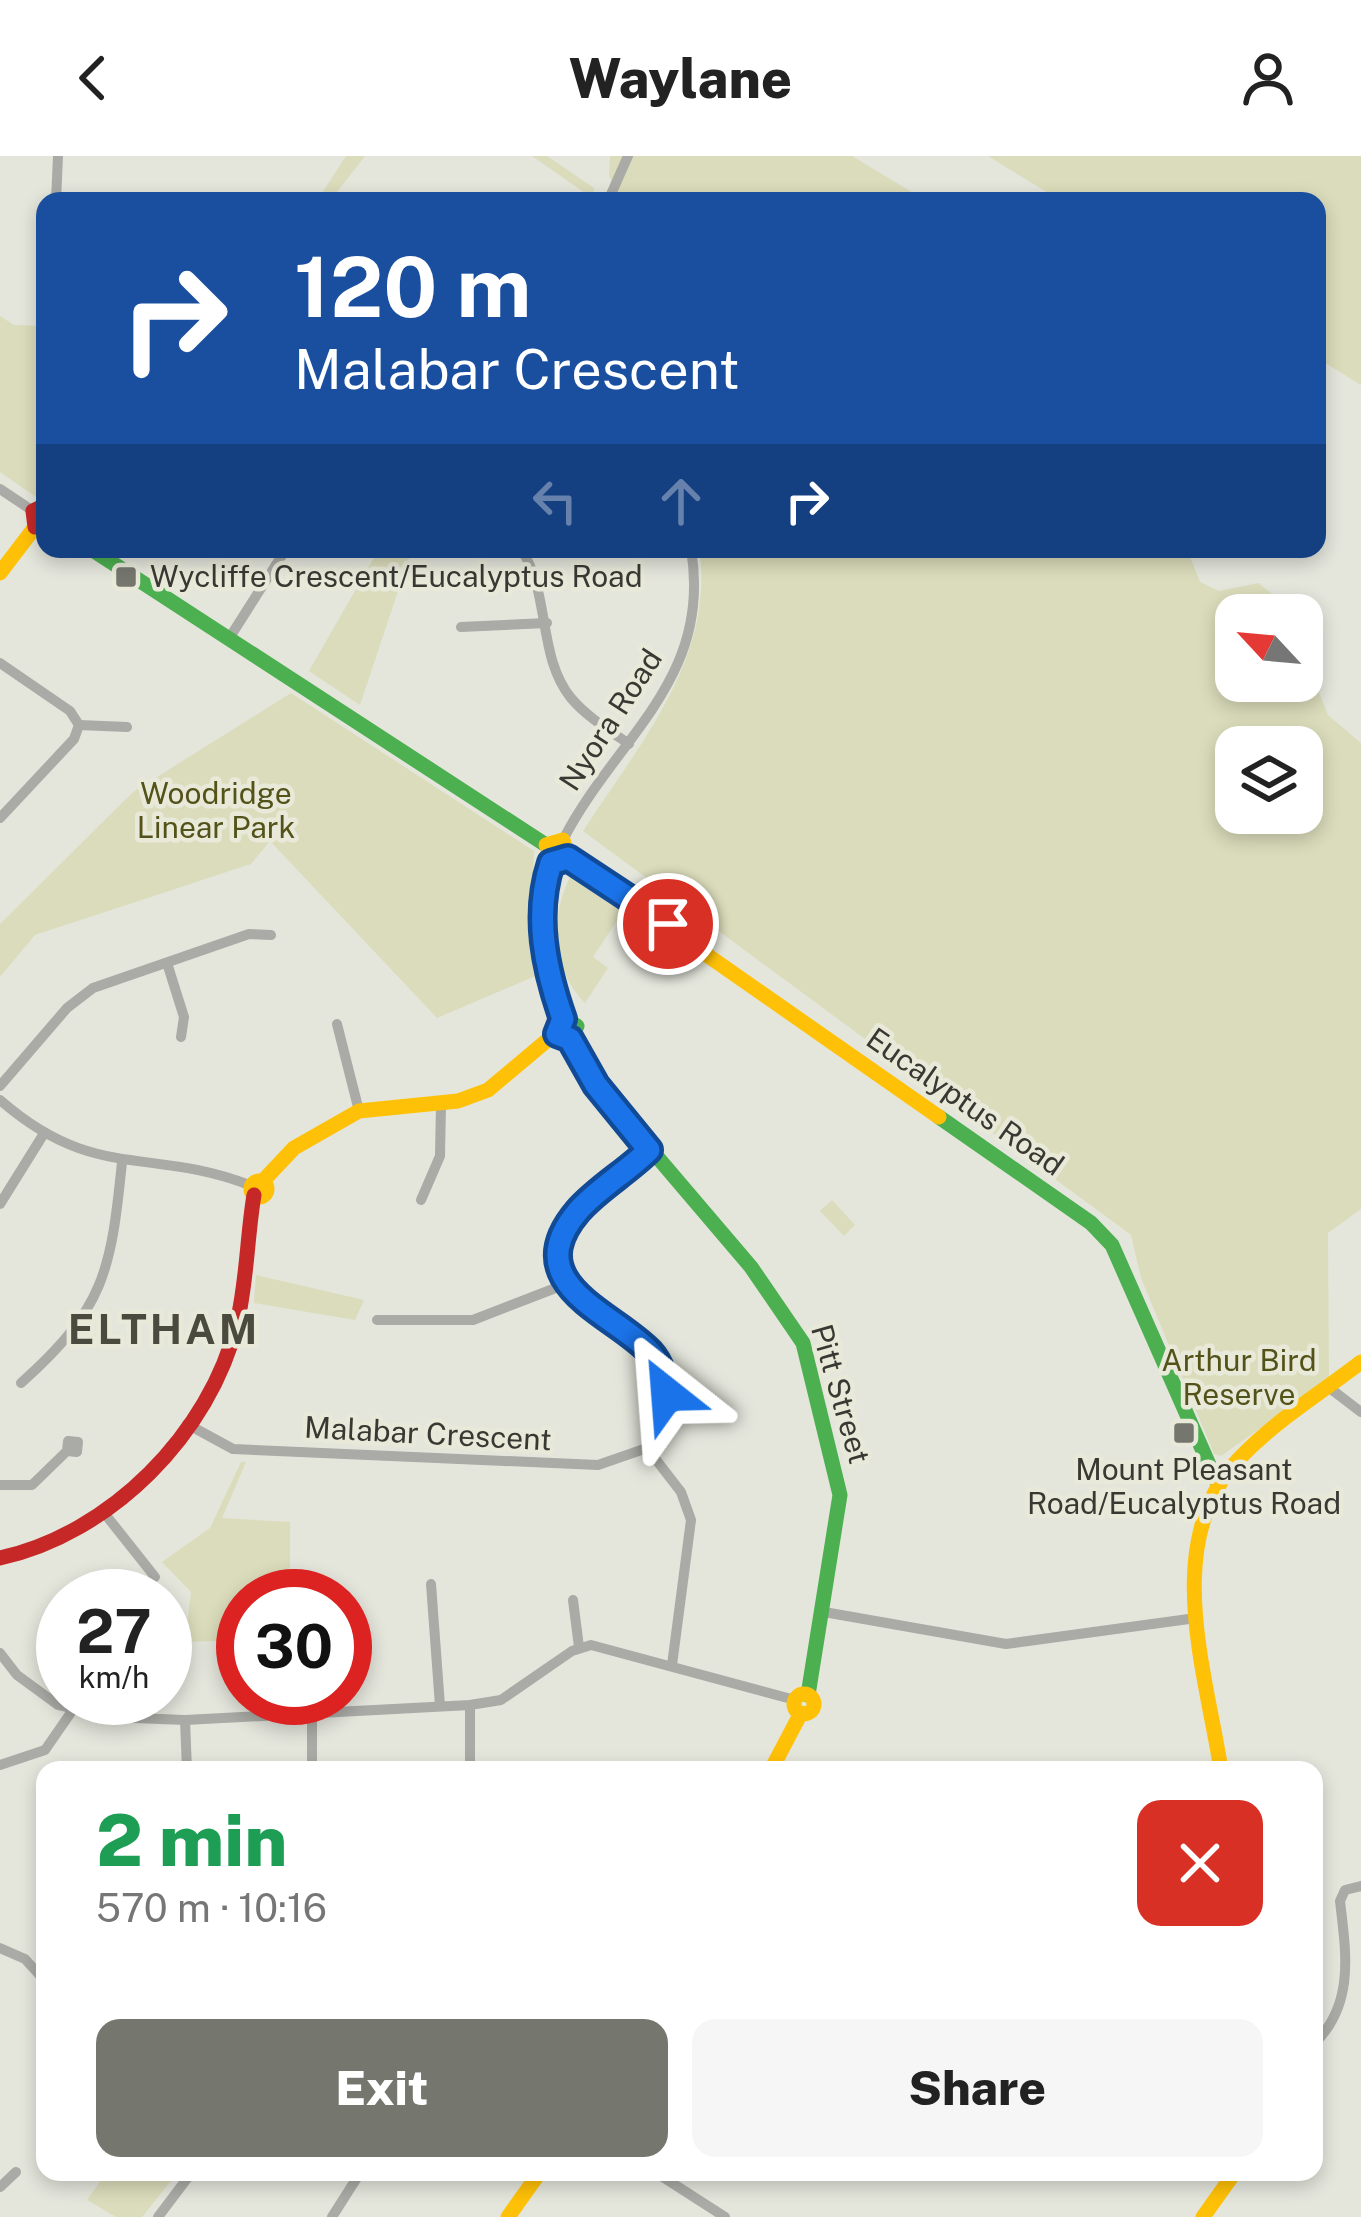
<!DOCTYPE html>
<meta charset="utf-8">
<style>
:root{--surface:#fff;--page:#f6f6f6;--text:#222;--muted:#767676;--accent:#75766e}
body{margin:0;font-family:"Public Sans",sans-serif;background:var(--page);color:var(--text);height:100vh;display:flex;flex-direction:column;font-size:45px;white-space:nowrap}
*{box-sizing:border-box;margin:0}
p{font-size:39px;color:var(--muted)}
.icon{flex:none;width:66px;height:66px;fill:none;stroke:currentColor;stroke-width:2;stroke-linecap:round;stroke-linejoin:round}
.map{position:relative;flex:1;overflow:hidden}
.sheet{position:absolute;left:36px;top:1605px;width:1287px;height:420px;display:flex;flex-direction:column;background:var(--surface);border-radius:24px;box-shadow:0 6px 18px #0003}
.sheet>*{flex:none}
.hud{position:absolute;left:36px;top:36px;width:1290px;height:366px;border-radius:24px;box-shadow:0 6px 18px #0003;background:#1a4fa0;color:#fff;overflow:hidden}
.needle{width:78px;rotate:296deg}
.buttons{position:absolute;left:1215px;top:438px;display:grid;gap:24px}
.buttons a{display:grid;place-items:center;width:108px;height:108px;border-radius:24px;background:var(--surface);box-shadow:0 6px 18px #0003;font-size:60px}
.speed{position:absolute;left:36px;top:1413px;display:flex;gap:24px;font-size:60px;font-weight:700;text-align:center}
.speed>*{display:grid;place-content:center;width:156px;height:156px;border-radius:50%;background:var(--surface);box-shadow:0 6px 18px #0003;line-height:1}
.speed small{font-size:30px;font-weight:400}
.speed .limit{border:18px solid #d22;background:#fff;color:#111}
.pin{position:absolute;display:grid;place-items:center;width:102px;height:102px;color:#fff;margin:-51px;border:6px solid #fff;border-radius:50%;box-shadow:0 3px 12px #0007}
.me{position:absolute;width:132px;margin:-66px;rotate:332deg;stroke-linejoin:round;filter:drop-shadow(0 0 9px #0008)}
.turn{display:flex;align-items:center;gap:42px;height:252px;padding:0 60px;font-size:54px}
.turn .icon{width:156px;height:156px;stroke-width:2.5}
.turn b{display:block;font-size:84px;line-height:102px}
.lanes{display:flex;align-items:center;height:114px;padding:0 60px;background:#0003;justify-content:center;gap:60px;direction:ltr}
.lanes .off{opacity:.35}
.round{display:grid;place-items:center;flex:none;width:126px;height:126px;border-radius:24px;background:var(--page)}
.headline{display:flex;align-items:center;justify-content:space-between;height:204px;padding:0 60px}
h1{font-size:72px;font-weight:800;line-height:90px;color:#1e9e55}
.cta{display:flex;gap:24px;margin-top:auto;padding:24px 60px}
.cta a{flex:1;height:138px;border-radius:24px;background:var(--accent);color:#fff;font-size:48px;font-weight:800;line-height:138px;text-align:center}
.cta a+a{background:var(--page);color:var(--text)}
header{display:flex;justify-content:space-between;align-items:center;height:156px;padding:0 60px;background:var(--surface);font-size:54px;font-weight:800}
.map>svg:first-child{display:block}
</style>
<header><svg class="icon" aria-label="back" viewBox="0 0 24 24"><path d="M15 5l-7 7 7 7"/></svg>Waylane<svg class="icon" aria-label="person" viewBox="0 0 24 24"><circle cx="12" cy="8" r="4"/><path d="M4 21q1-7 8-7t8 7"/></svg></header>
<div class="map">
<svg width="1361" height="2061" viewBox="0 0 1361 2061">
<rect width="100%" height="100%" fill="#e4e6dc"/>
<!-- green -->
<g fill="#dbdcbb" fill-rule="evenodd">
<path d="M346,0H365L330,45H317Z"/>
<path d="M532,0H547L594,32L592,42Z"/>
<path d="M610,0H852L915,38L911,45H623L609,20Z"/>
<path d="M988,0H1361V229L1317,202V45H1061Z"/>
<path d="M0,160L14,169L44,170L36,341L0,316Z"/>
<path d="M379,393H412L360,549L309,515Z"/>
<path d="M699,393H1187L1200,426L1219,435L1258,427L1284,447L1289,459H1236V525H1302V493L1328,559L1361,587V1053L1328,1077L1329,1223L1221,1300L1214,1298L1141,1122L1131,1079L583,675C638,590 716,501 699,393ZM1236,591H1302V657H1236Z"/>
<path d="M291,537L534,695L532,749L540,818L437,862L270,685L251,708L35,779L0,821V768L133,636Z"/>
<path d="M571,719L624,754L593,801L608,812L585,847C551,811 549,763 571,719Z"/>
<path d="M832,1044L855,1069L844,1080L820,1055Z"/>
<path d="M256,1119L364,1144L355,1164L254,1147Z"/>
<path d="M241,1306H246L222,1362L290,1366V1419L278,1440H243V1484L185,1486L191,1436L162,1406L210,1372Z"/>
<path d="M107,2016H178L142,2061H116L87,2044Z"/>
</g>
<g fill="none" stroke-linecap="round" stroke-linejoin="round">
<!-- street -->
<g stroke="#aaaaa6" stroke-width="10">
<path d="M56,45L58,0"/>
<path d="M608,45L628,0"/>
<path d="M0,333L33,355"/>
<path d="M521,393C551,438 537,500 571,542C587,561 609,574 629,588"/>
<path d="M461,471L547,467"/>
<path d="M230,481L286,393"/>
<path d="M0,507L70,555L79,569L74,583L0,662"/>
<path d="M79,569L127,571"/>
<path d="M563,684C615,582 713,524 691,393"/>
<path d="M167,807L184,861L181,881"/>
<path d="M337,868L359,955"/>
<path d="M0,930L67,852L93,832L249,778L271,779"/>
<path d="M0,944C95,1027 151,990 252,1030"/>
<path d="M421,1044L440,1000L441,948"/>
<path d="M0,1048L43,979"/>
<path d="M377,1164H473L566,1128"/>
<path d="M21,1227C105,1152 111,1115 122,1006"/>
<path d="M1327,1230L1361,1256"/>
<path d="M187,1268L233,1293L598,1309L647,1292C735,1170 507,1173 573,1063C590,1036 626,1017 649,995"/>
<path d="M647,1292L681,1336L691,1364L672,1509"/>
<path d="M0,1329H32L67,1295L68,1285L78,1286L77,1296L67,1295"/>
<path d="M105,1358L155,1421"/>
<path d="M431,1428L440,1550"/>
<path d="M573,1444L579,1491"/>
<path d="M824,1456L1006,1488L1196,1462"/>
<path d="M0,1497L17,1519L58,1549L109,1561L185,1564L470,1549L501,1544L572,1495L591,1489L795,1544"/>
<path d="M470,1549V1614"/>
<path d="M312,1558V1614"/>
<path d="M185,1564L187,1614"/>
<path d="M0,1609L45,1594L72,1555"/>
<path d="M0,1792L25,1803L45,1825"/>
<path d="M1314,1888C1355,1848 1346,1797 1340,1745L1345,1734L1361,1730"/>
<path d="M655,2016L725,2061"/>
<path d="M0,2031L16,2016"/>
<path d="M158,2061L192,2016"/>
<path d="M332,2061L360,2017"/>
</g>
<!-- fast -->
<g stroke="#4caf50" stroke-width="15">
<path d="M91,393L546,689"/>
<path d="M570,883L577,870L565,863L558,868L559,879L570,883L596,929L751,1111L803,1187L840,1339L808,1539"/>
<path d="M939,961L1091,1067L1112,1089L1218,1329"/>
</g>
<!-- slow -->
<g stroke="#ffc107" stroke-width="15">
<path d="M0,417L35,371"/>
<path d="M546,689L563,684L568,702"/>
<path d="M568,702L939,961"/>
<path d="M551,707C537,761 546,810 563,863"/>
<circle cx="259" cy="1033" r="8"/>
<path d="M262,1026L294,992L359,955L458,945L488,934L557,876"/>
<circle cx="804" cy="1548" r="10"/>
<path d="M771,1614L801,1557"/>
<path d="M1221,1614C1206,1516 1161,1386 1238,1304C1272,1267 1321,1237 1361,1206"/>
<path d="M508,2061L540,2016"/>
<path d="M1203,2061L1235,2016"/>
</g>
<!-- jam -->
<g stroke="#c62828" stroke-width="15">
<path d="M35,371L33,355L45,349"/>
<path d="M0,1402C110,1378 210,1278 237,1167C247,1125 247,1081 254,1039"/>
</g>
</g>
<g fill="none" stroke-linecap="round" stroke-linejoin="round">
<!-- route casing -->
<g stroke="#114b97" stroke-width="30">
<path id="route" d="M667,1238C664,1223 661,1208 650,1196C614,1157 516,1128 578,1055C598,1032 627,1016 649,994L596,929L570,883L557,878L563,863C545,812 534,759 551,707L568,702L668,768"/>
</g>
<!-- route -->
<use href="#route" stroke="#1a73e8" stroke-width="21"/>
</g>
<!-- markers -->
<g fill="#75766e" stroke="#e8e9d9" stroke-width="4.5">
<rect x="114" y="409" width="24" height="24" rx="6"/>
<rect x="1172" y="1265" width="24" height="24" rx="6"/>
</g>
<g text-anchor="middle" stroke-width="9" stroke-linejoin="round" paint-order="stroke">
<!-- poi labels -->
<g font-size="30" fill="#393933" stroke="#e8e9d9" text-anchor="start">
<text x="150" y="431">Wycliffe Crescent/Eucalyptus Road</text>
<text x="1184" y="1324" text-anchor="middle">Mount Pleasant<tspan x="1184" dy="34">Road/Eucalyptus Road</tspan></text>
</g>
<!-- street labels -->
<g font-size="30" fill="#393933" stroke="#e8e9d9">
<text transform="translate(611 564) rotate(-57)" y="10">Nyora Road</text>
<text transform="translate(965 946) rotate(35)" y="10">Eucalyptus Road</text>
<text transform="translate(840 1238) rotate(74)" y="10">Pitt Street</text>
<text transform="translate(428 1278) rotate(3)" y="10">Malabar Crescent</text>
</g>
<!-- park labels -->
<g font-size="30" fill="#535219" stroke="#e8e9d9">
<text x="216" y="648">Woodridge<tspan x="216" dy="34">Linear Park</tspan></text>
<text x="1239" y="1215">Arthur Bird<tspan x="1239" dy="34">Reserve</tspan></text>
</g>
<!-- district labels -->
<g font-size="42" font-weight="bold" letter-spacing="3" fill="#4a4a3e" stroke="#e8e9d9">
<text x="164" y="1188">ELTHAM</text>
</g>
</g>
</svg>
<div class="buttons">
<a><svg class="needle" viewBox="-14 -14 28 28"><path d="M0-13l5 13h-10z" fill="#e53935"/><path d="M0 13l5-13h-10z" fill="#767676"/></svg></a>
<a><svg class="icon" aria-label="layers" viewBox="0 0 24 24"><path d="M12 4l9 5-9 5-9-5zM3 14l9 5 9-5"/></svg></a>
</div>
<div class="speed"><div>27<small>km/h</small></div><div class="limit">30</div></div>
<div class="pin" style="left:668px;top:768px;background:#d93025"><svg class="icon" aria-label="arrive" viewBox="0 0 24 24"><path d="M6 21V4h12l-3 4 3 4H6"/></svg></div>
<svg class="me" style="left:667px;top:1238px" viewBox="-20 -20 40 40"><path d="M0-17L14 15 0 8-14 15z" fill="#1a73e8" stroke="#fff" stroke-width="4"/></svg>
<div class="hud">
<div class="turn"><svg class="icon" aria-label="right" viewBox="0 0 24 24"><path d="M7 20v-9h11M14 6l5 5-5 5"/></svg><div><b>120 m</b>Malabar Crescent</div></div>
<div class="lanes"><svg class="icon off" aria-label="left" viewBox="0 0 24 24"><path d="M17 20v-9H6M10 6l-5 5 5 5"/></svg><svg class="icon off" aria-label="ahead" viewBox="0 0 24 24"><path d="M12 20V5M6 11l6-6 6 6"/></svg><svg class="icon" aria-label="right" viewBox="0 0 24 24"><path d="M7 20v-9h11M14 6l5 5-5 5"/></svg></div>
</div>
<section class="sheet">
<div class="headline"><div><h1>2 min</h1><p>570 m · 10:16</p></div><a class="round" style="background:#d93025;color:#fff"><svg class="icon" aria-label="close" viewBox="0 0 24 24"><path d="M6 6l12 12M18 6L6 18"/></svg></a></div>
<div class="cta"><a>Exit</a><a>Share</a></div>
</section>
</div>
